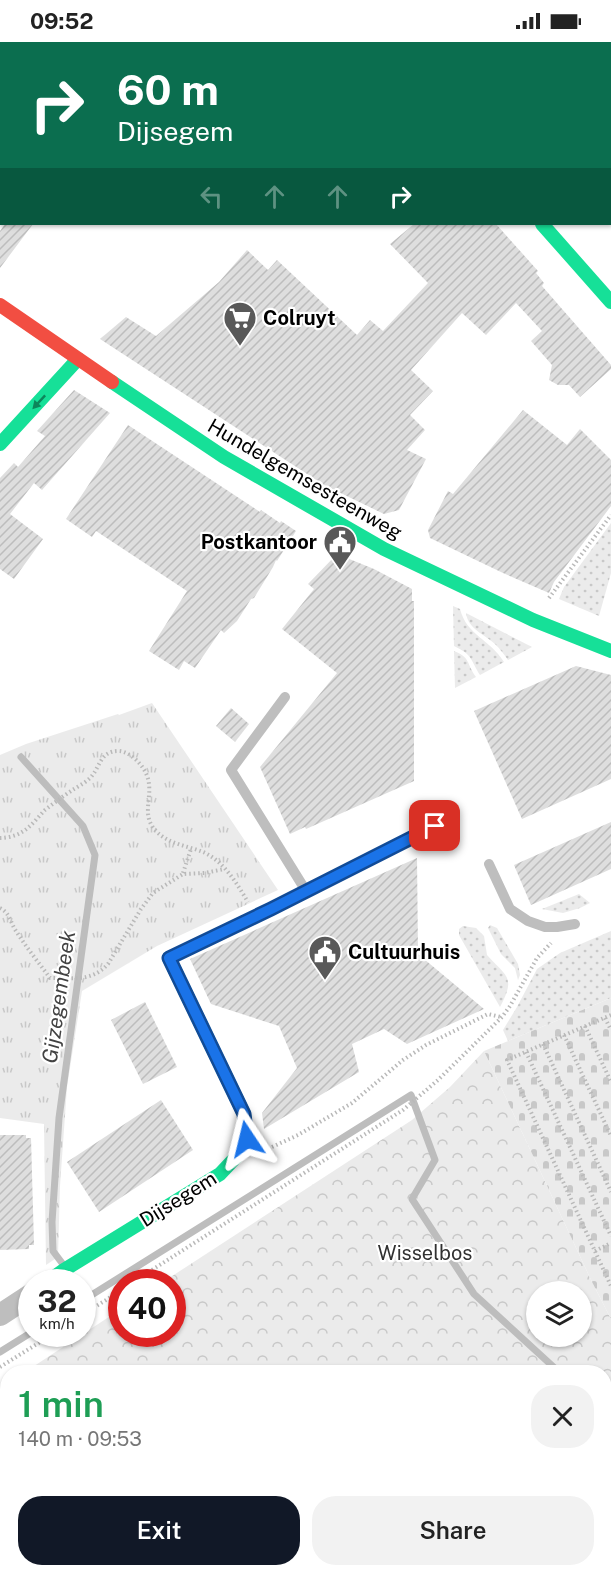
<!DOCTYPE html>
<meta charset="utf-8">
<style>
:root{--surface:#fff;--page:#f2f2f2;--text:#222;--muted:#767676;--accent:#111827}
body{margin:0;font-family:"Public Sans",sans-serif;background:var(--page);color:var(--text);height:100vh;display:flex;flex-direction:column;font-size:22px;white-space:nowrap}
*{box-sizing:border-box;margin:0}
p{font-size:20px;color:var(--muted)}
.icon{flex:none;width:33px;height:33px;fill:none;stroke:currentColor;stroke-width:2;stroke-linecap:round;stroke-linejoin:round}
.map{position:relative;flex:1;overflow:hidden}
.sheet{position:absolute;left:0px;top:1323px;width:612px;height:212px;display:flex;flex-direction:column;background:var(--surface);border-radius:24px 24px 0 0;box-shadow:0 2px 4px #0004}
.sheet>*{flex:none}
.top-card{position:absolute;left:0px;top:0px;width:612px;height:183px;box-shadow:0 2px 4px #0004;background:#0b6e4f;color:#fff;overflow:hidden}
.tools{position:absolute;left:526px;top:1239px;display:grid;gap:12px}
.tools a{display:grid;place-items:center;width:66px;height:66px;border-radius:50%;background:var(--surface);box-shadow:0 2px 4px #0004;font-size:30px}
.speed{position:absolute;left:18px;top:1227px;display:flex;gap:12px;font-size:30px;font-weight:700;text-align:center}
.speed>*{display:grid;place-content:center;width:78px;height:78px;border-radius:50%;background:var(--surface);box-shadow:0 2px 4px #0004;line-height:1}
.speed small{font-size:15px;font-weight:400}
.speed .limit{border:9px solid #d22;background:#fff;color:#111}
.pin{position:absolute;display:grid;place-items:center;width:51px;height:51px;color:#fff;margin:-26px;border-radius:12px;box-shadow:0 3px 9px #0006}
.me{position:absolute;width:66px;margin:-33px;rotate:350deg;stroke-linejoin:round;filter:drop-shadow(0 0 4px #0008)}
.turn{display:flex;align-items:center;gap:21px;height:126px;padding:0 18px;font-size:27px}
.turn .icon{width:78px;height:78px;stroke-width:2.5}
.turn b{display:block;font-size:42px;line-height:51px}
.lanes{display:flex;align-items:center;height:57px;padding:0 18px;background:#0003;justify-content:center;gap:30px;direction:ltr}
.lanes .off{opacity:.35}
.round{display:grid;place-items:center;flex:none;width:63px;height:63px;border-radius:24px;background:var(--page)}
.headline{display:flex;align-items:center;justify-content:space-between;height:102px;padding:0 18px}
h1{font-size:36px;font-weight:600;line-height:45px;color:#1e9e55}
.action{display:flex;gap:12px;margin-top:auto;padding:12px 18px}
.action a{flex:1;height:69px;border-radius:24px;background:var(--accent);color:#fff;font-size:24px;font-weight:600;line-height:69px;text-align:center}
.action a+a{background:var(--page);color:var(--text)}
.status{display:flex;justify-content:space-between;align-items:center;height:42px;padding:0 30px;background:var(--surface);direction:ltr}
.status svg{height:16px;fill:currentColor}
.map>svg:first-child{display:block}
</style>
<div class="status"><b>09:52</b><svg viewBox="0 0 49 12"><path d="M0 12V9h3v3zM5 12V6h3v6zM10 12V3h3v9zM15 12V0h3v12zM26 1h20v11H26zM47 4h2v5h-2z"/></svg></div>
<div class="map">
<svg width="611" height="1534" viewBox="0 0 611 1534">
<defs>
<pattern id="grass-dots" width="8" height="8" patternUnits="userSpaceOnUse" patternTransform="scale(1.5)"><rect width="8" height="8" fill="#ebebeb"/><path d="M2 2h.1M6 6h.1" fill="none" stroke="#c8c8c8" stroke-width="1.8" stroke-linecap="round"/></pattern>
<pattern id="forest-crowns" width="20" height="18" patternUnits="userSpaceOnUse" patternTransform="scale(1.5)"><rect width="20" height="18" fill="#ebebeb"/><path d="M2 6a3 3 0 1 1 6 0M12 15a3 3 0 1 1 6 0" fill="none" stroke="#c8c8c8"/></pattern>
<pattern id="cemetery-stones" width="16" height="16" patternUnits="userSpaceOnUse" patternTransform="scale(1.5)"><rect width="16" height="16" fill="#ebebeb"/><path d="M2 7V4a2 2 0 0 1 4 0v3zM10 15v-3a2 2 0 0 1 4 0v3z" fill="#c8c8c8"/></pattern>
<pattern id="park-tufts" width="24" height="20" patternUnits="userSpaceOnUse" patternTransform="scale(1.5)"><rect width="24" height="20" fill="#ebebeb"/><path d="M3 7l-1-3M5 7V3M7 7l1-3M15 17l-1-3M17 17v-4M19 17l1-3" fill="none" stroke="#c8c8c8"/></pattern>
<pattern id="building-hatch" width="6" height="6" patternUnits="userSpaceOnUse" patternTransform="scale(1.5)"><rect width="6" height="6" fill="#dedede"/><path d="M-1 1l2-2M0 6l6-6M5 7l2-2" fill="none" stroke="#bdbdbd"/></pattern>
</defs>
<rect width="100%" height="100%" fill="#fff"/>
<!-- grass -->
<g fill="url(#grass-dots)">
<path d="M611,481V531L599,574L559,557L564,545Z"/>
<path d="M453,564L460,567C467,594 490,597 504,620L480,633C470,617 473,613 454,604Z"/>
<path d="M466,571L532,605L508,618C504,612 500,607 495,602C484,592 468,587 466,571Z"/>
<path d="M454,609C471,616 466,621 476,635L455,646Z"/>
<path d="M579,852L590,861L580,866L563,871L542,867Z"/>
<path d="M490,883L497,886L518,922L520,933L518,938L515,926L501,912L488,886Z"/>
<path d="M463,884L476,886L484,894L487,913C507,935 516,935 500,965L459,893V887Z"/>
<path d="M611,889V956L508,999L503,988L517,965L537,927L560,911Z"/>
<path d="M0,1465L7,1477V1505L0,1512Z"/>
</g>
<!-- forest -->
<g fill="url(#forest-crowns)" fill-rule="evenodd">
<path d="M484,1009L592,1240L610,1275H611V1525H604V1330H25L121,1267L122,1292H172V1240H163L412,1078L450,1045ZM537,1250H582V1294H537Z"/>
<path d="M7,1342V1456H4L0,1449V1347Z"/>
</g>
<!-- cemetery -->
<path fill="url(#cemetery-stones)" d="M611,956V1275H610L592,1240L484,1009Z"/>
<!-- park -->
<path fill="url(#park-tufts)" d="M152,661L278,848L157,904L82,949L67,1045L60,1144L58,1215L46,1223L44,1082L0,1076V713L26,702L118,672L119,673Z"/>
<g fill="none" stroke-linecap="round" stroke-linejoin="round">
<!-- stream -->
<g stroke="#bdbdbd" stroke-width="7">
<path d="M21,715L83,784L95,813L59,1076L52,1180L53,1209L62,1221"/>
<path d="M82,1259L411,1053L435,1118L412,1157L474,1252L559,1330"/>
<path d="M0,1310L32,1290"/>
<path d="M604,1372L611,1378"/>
</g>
</g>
<!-- building -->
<g fill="url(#building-hatch)">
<path d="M5,182H33L0,226V189Z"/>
<path d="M414,182H496L538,229L536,231L544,241L542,244L611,323V327L580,355L569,343H558L549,338L552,323L531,299L542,289L516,261L486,293L462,271L411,328L433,349L410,373L425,388L407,408L426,417L399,468L384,472L324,443L100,297L126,275L156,294L219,240L247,208L268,228L277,218L357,293L370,278L383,289L428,241L390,202Z"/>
<path d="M74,348L110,371L42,448L34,441L10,472L43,497L14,537L0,527V436L14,421L18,425L45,394L37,389Z"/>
<path d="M523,368L567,403L580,387L611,418V464L554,540L549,551L503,531L430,496L428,488L448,449L453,452Z"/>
<path d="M128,383L260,470L261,468L280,481L281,479L296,489L277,519L276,518L273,525L254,556L251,557L237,579L224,591L221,588L195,626L184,619L179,628L149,609L187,549L96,489L92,495L66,477Z"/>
<path d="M337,512L374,527L412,547V559H414V739L306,787L305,785L290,792L260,725L337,631L282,587L314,547L308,542Z"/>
<path d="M576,624L611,633V737L522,777L474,669Z"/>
<path d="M231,666L249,682L235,700L216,684Z"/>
<path d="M611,780V827L531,863L514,823Z"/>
<path d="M417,816L418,912L484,967L407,1002L384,987L352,1002L359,1030L264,1087L262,1071L297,1026L279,984L211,962L190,917Z"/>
<path d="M145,960L177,1025L143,1042L111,978Z"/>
<path d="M161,1058L193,1108L99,1170L67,1120Z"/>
<path d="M0,1093H26V1096H31L34,1203H29V1207L0,1208Z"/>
</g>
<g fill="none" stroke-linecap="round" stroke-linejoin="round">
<!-- path -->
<g stroke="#b9b9b9" stroke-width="4" stroke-dasharray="1.5 3" stroke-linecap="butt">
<path d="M549,556L611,473"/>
<path d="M0,796C7,796 16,794 22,790C31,785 38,775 45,768C54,761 62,755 71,749C77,745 85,741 90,736C100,726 100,709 118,709C124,709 129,712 134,716C166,744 134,768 157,790C169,802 188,804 203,810C224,819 237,842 248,860"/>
<path d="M183,831L191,807"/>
<path d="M0,866C10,871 10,880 16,889C26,905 39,921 50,936C72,936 92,940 108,922L141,867L153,851L183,832L205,831L224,827"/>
<path d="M611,973L507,1018L611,1244"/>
<path d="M605,976L611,988"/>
<path d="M585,984L611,1040"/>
<path d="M564,993L611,1094"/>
<path d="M543,1002L611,1150"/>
<path d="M526,1010L611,1194"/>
<path d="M272,1105L298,1093L352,1061L403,1018L426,1003L488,972L501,975"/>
<path d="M595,1209L611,1201"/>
<path d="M133,1240L403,1068L438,1038L502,975L510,964L537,916L551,901"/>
<path d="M82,1273L122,1248"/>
<path d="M0,1325L53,1292"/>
<path d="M0,1456L8,1459"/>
<path d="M599,1527L611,1528"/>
</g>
<!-- lane -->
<g stroke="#bebebe" stroke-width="10">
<path d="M285,655L231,728L306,849"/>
<path d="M489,822L510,867L528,879L545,885H557L575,882"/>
<path d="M172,914L286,859L435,784"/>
</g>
<!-- street -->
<g stroke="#bebebe" stroke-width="22">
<path d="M404,0L406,2"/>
<path d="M610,43H611"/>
<path d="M0,1273L32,1252"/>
</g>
<!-- fast -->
<g stroke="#16e098" stroke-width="14">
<path d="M542,182L611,260"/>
<path d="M112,340L224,415L384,507L533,578L611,609"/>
<path d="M0,402L78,317"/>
<path d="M47,1240L64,1228L220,1132L236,1115L247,1097L244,1072L169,916"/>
</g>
<!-- jam -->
<path stroke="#f24e42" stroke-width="14" d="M0,263L112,340"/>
</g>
<!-- one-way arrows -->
<defs><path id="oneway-solid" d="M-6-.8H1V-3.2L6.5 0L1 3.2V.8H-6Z" transform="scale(1.5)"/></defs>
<use fill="#0d865b" href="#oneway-solid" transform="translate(39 360) rotate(133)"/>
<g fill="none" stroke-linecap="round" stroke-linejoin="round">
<!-- route casing -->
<g stroke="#114b97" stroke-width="15">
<path id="route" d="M247,1097L244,1072L169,916L271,867L435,784"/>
</g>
<!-- route -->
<use href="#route" stroke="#1a73e8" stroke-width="10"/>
</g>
<!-- icons -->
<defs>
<g id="supermarket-pin" transform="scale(1.725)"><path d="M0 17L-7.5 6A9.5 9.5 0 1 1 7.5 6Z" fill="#595959" stroke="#fff"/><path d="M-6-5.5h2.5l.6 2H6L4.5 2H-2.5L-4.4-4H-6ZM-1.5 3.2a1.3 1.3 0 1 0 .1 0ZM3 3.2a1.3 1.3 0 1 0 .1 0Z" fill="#fff"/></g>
<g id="civic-pin" transform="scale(1.725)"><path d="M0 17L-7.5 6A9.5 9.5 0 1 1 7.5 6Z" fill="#595959" stroke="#fff"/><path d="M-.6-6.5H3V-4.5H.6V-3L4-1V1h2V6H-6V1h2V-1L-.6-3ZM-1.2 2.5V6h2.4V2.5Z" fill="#fff"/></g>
</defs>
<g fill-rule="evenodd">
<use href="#supermarket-pin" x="240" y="276"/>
<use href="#civic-pin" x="340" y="500"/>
<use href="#civic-pin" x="325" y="910"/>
</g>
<g text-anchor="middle" stroke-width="4.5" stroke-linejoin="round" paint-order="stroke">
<!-- poi labels -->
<g font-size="20" font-weight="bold" fill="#000" stroke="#fff" text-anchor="start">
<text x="263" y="283">Colruyt</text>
<text x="317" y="507" text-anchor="end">Postkantoor</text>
<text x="348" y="917">Cultuurhuis</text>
</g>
<!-- street labels -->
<g font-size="20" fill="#000" stroke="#fff">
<text transform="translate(305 437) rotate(30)" y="7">Hundelgemsesteenweg</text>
<text transform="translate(178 1157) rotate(-32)" y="7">Dijsegem</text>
</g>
<!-- park labels -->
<g font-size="20" fill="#313131" stroke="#fff">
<text x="425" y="1218">Wisselbos</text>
</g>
<!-- water labels -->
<g font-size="21" font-style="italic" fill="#424242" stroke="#fff">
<text transform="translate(59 955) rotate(-82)" y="7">Gijzegembeek</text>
</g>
</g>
</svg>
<div class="tools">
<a><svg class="icon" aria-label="layers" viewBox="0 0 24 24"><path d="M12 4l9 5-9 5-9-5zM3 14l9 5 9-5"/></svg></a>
</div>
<div class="speed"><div>32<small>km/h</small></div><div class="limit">40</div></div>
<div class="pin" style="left:435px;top:784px;background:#d93025"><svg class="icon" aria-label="arrive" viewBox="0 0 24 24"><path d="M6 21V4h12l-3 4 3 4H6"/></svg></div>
<svg class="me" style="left:247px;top:1097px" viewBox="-20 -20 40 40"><path d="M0-17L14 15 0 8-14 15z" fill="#1a73e8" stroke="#fff" stroke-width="4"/></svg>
<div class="top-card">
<div class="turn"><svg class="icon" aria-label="right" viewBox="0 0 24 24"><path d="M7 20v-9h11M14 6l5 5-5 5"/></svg><div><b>60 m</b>Dijsegem</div></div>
<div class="lanes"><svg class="icon off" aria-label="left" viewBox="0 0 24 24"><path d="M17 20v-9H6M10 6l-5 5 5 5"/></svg><svg class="icon off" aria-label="ahead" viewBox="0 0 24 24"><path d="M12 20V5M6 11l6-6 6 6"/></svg><svg class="icon off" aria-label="ahead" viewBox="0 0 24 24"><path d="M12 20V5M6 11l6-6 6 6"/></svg><svg class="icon" aria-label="right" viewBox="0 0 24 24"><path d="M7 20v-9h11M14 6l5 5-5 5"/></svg></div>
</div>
<section class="sheet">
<div class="headline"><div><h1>1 min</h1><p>140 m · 09:53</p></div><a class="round"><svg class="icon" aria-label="close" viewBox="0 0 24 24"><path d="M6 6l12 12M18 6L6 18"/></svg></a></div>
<div class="action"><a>Exit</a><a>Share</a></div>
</section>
</div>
